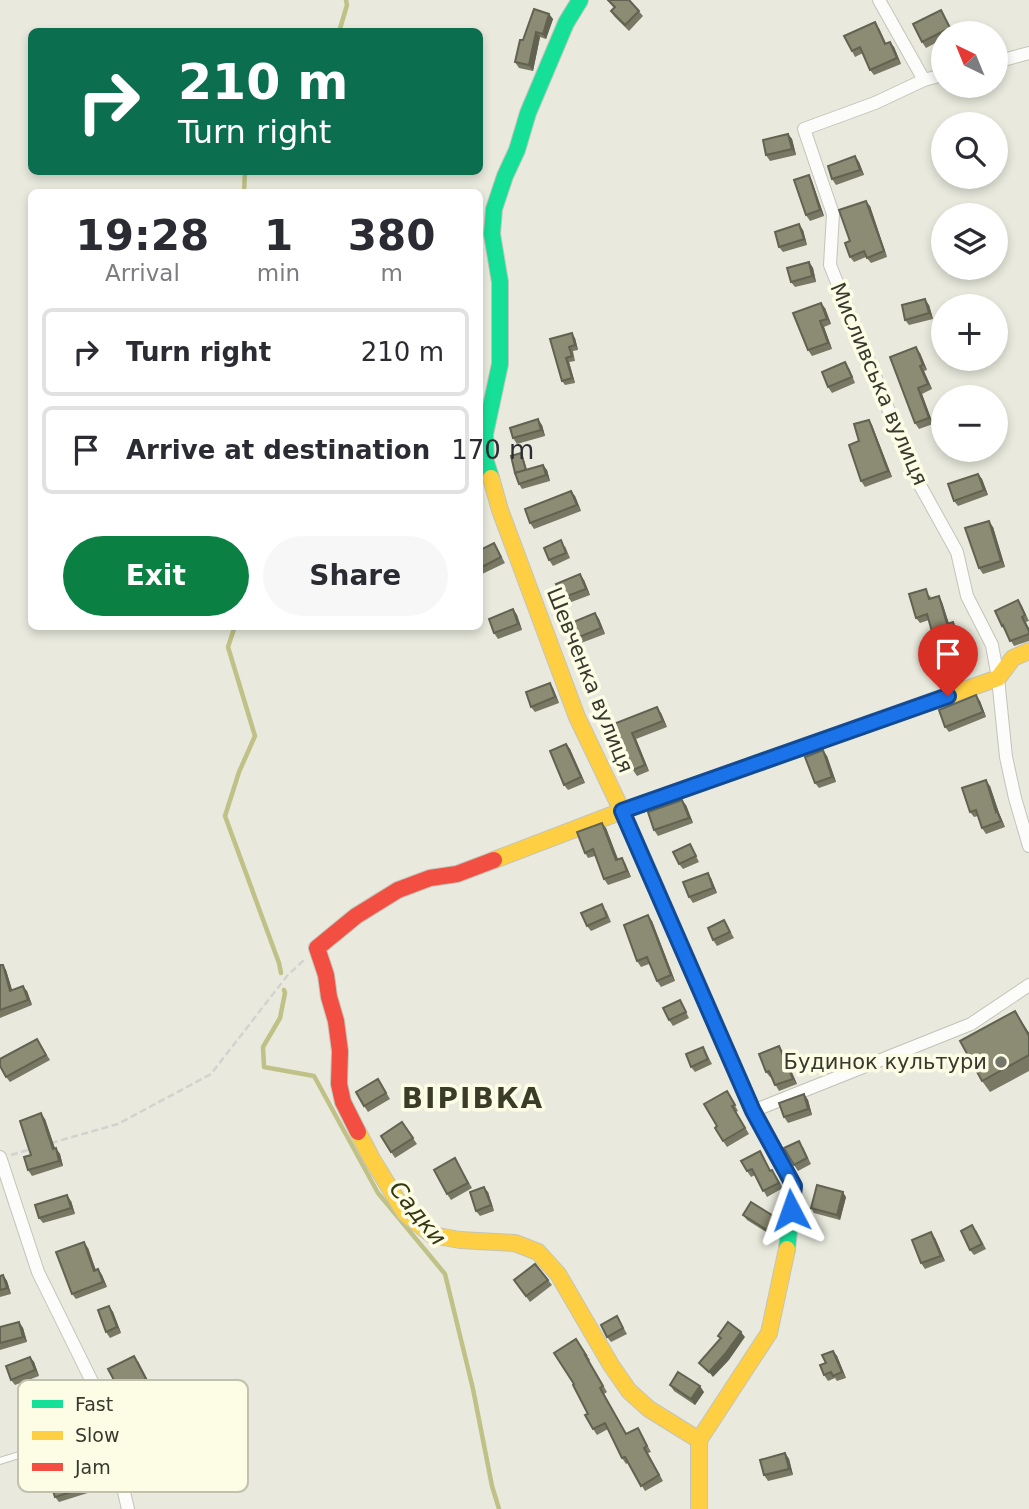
<!DOCTYPE html>
<meta charset="utf-8">
<style>
:root{--surface:#fff;--page:#f7f7f7;--text:#2b2b33;--muted:#7c7c81;--line:#e1e1e2;--accent:#0b8043}
body{margin:0;font-family:"DejaVu Sans",sans-serif;background:var(--page);color:var(--text);height:100vh;display:flex;flex-direction:column;font-size:26px;white-space:nowrap}
*{box-sizing:border-box;margin:0}
p{font-size:23px;color:var(--muted)}
.icon{flex:none;width:38px;height:38px;fill:none;stroke:currentColor;stroke-width:2;stroke-linecap:round;stroke-linejoin:round}
.map{position:relative;flex:1;overflow:hidden}
.side{position:absolute;left:28px;top:189px;width:455px;height:441px;display:flex;flex-direction:column;background:var(--surface);border-radius:10px;box-shadow:0 4px 10px #0003}
.side>*{flex:none}
.hud{position:absolute;left:28px;top:28px;width:455px;height:147px;border-radius:10px;box-shadow:0 4px 10px #0003;background:#0b6e4f;color:#fff;overflow:hidden}
.needle{width:46px;rotate:317deg}
.controls{position:absolute;left:931px;top:21px;display:grid;gap:14px}
.controls a{display:grid;place-items:center;width:77px;height:77px;border-radius:50%;background:var(--surface);box-shadow:0 4px 10px #0003;font-size:35px}
.pin{position:absolute;display:grid;place-items:center;width:60px;height:60px;color:#fff;margin:-72px -30px;border-radius:50% 50% 50% 0;rotate:-45deg;box-shadow:0 0 7px #0007}
.pin .icon{rotate:45deg}
.me{position:absolute;width:77px;margin:-38px;rotate:356deg;stroke-linejoin:round;filter:drop-shadow(0 0 5px #0008)}
.turn{display:flex;align-items:center;gap:24px;height:147px;padding:0 35px;font-size:32px}
.turn .icon{width:91px;height:91px;stroke-width:2.5}
.turn b{display:block;font-size:49px;line-height:60px}
.eta{display:flex;justify-content:space-evenly;align-items:center;height:119px;text-align:center}
.eta b{font-size:42px;font-weight:700;line-height:49px}
.cta{display:flex;gap:14px;margin-top:auto;padding:14px 35px}
.cta a{flex:1;height:80px;border-radius:42px;background:var(--accent);color:#fff;font-size:28px;font-weight:700;line-height:80px;text-align:center}
.cta a+a{background:var(--page);color:var(--text)}
ul{padding:0;list-style:none}
li{display:flex;align-items:center;gap:21px;height:88px;margin:0 14px 10px;padding:0 21px;border:4px solid var(--line);border-radius:10px}
li div{flex:1}
li b{display:block;font-size:26px}
li em{font-style:normal}
.map>svg:first-child{display:block}
</style>
<div class="map">
<svg width="1029" height="1509" viewBox="0 0 1029 1509">
<rect width="100%" height="100%" fill="#e9eadd"/>
<g fill="none" stroke-linecap="round" stroke-linejoin="round">
<!-- stream -->
<g stroke="#bfc186" stroke-width="4.5">
<path d="M339,32L347,5L346,0"/>
<path d="M244,192L245,172"/>
<path d="M235,626L228,647L255,736L239,772L225,816L279,963L281,973"/>
<path d="M284,990L285,993L280,1018L263,1047L264,1067L314,1076L378,1193L445,1274L473,1389L492,1486L499,1509"/>
</g>
<!-- lane casing -->
<g stroke="#c3c4b9" stroke-width="8">
<path id="lane" d="M0,1461L29,1452L73,1430L103,1407"/>
</g>
<!-- street casing -->
<g stroke="#c3c4b9" stroke-width="14">
<g id="street">
<path d="M879,0L924,80L875,103L804,129L833,214L830,265L916,478L957,552L967,596L992,645L998,678L1006,757L1015,798L1029,846"/>
<path d="M996,62L1029,53"/>
<path d="M924,80L943,75"/>
<path d="M753,1111L971,1024L1029,985"/>
<path d="M0,1157L38,1272L104,1406L128,1509"/>
</g>
</g>
<!-- fast casing -->
<g stroke="#c3c4b9" stroke-width="18">
<g id="fast">
<path d="M491,478L486,462L485,434L500,364V282L492,234L494,209L505,176L517,150L528,113L566,23L580,0"/>
<path d="M656,888L753,1111L794,1186L787,1249"/>
</g>
</g>
<!-- slow casing -->
<g stroke="#c3c4b9" stroke-width="18">
<g id="slow">
<path d="M491,478L500,510L577,717L622,811L656,888"/>
<path d="M494,860L622,811L998,678L1013,658L1029,651"/>
<path d="M358,1132L372,1159L405,1213L432,1235L460,1240L515,1243L538,1252L558,1274L611,1365L629,1391L649,1409L699,1440"/>
<path d="M699,1509V1440L769,1333L787,1249"/>
</g>
</g>
<!-- jam casing -->
<g stroke="#c3c4b9" stroke-width="18">
<path id="jam" d="M358,1132L343,1102L339,1084L340,1051L336,1021L329,997L326,975L317,948L356,916L398,890L430,878L457,874L494,860"/>
</g>
<!-- path -->
<g stroke="#d2d3cf" stroke-width="2.5" stroke-dasharray="7 3.5" stroke-linecap="butt">
<path d="M51,1143L118,1124L211,1074L287,976L306,958"/>
<path d="M11,1155L31,1149"/>
</g>
<!-- lane -->
<use href="#lane" stroke="#fcfcfa" stroke-width="6"/>
<!-- street -->
<use href="#street" stroke="#fcfcfa" stroke-width="12"/>
<!-- fast -->
<use href="#fast" stroke="#16e098" stroke-width="16"/>
<!-- slow -->
<use href="#slow" stroke="#ffcf43" stroke-width="16"/>
<!-- jam -->
<use href="#jam" stroke="#f24e42" stroke-width="16"/>
</g>
<!-- wall -->
<g fill="#787864">
<path d="M607,0H629L643,16L629,31L614,16L611,11L614,8Z"/>
<path d="M941,10L954,33H943V39L926,48L922,42Z"/>
<path d="M549,14L553,19L546,39L540,37L533,71L519,68L515,62L523,40Z"/>
<path d="M879,28L886,43L894,47L901,64L874,75L870,70L863,53L855,57L852,51Z"/>
<path d="M788,134L792,139L796,155L770,161L766,155Z"/>
<path d="M855,156L859,162L864,175L836,185L832,179Z"/>
<path d="M809,175L812,181L824,216L810,221L806,215Z"/>
<path d="M870,206L887,257L871,263L866,257L854,262L850,257V241Z"/>
<path d="M803,230L807,245L783,252L779,247Z"/>
<path d="M809,262L813,268L816,282L795,287L791,282Z"/>
<path d="M929,305L933,319L909,325L905,320Z"/>
<path d="M825,308L831,324L824,327L832,349L812,356L808,350L801,333L799,329Z"/>
<path d="M575,338L578,350L573,351L575,361L569,362L575,383L565,385L562,381L550,339Z"/>
<path d="M920,353L927,370L924,371L932,389L922,394L933,424L919,429L915,423Z"/>
<path d="M849,368L855,383L832,393L828,387Z"/>
<path d="M869,420L872,425L892,477L865,487L861,481L859,441Z"/>
<path d="M542,425L545,436L517,444L513,438Z"/>
<path d="M523,456L527,470L543,465L547,470L550,481L522,489L519,484Z"/>
<path d="M978,474L982,479L988,495L958,506L954,501Z"/>
<path d="M575,496L581,511L534,529L530,523Z"/>
<path d="M993,527L1005,567L983,574L979,568L973,548L970,543Z"/>
<path d="M494,543L505,563L480,575V550Z"/>
<path d="M565,546L570,558L553,566L549,560Z"/>
<path d="M584,580L590,595L566,604L562,598Z"/>
<path d="M930,595L931,599L942,602L949,624L957,628L968,665L941,673L937,667V649L929,620L920,623L916,618Z"/>
<path d="M1018,600L1022,606L1029,621L1026,622L1029,628V641L1014,646L1002,626Z"/>
<path d="M513,609L517,615L522,630L498,639L494,633Z"/>
<path d="M595,613L599,619L605,634L581,643L577,638Z"/>
<path d="M553,688L559,703L535,712L531,707Z"/>
<path d="M980,701L986,717L949,732L945,727Z"/>
<path d="M661,713L667,727L636,739L649,771L637,776L633,770L622,744L620,745L616,739Z"/>
<path d="M566,744L570,749L585,783L568,790L564,785Z"/>
<path d="M827,756L836,782L819,788L815,783Z"/>
<path d="M990,786L999,813L1005,827L986,834L982,828L978,816L974,817L970,812Z"/>
<path d="M686,805L693,823L658,836L654,830Z"/>
<path d="M606,828L618,859L625,863L631,877L608,885L604,879L595,856L588,858L585,853Z"/>
<path d="M690,844L699,862L683,869L679,864Z"/>
<path d="M711,878L717,893L693,903L689,897Z"/>
<path d="M606,910L611,922L591,931L587,926Z"/>
<path d="M724,920L734,938L717,946L713,940Z"/>
<path d="M652,921L675,981L661,987L657,981L649,964L641,967L637,961Z"/>
<path d="M0,965H3L6,970L12,990L27,991L32,1005L0,1018Z"/>
<path d="M680,1000L689,1018L673,1026L669,1020Z"/>
<path d="M1015,1011L1029,1033V1071L990,1092L982,1081Z"/>
<path d="M37,1039L50,1060L10,1082L6,1077Z"/>
<path d="M703,1047L712,1064L695,1072L691,1067Z"/>
<path d="M783,1052L797,1084L779,1091L771,1077H770L766,1072Z"/>
<path d="M378,1079L390,1099L368,1112L364,1106Z"/>
<path d="M727,1091L738,1111L736,1112L749,1134L727,1147L723,1141L717,1126Z"/>
<path d="M804,1094L808,1100L812,1115L788,1123L784,1117Z"/>
<path d="M45,1119L55,1148L60,1154L63,1166L32,1176L28,1170L31,1155Z"/>
<path d="M402,1122L417,1144L395,1158L381,1136Z"/>
<path d="M803,1147L811,1164L798,1171L794,1165Z"/>
<path d="M760,1151L771,1171L776,1176L783,1188L767,1197L755,1175L751,1177L747,1171Z"/>
<path d="M455,1158L472,1188L451,1200L447,1194Z"/>
<path d="M488,1192L494,1211L480,1216L476,1211Z"/>
<path d="M846,1197L840,1220L814,1213L811,1208Z"/>
<path d="M71,1201L75,1214L43,1223L39,1218Z"/>
<path d="M743,1215L779,1223L771,1235L747,1220Z"/>
<path d="M976,1230L986,1249L974,1255L970,1250Z"/>
<path d="M935,1238L945,1261L925,1269L921,1263Z"/>
<path d="M88,1248L96,1270L98,1269L102,1275L107,1287L76,1299L72,1294Z"/>
<path d="M3,1275L7,1281L11,1294L0,1297V1276Z"/>
<path d="M514,1280H548L552,1285L530,1302Z"/>
<path d="M109,1306L113,1312L121,1333L110,1338L106,1332Z"/>
<path d="M617,1316L627,1334L611,1342L607,1337Z"/>
<path d="M19,1322L23,1328L27,1342L0,1350V1327Z"/>
<path d="M576,1339L590,1360L589,1361L607,1392L604,1394L626,1434L638,1428L651,1452L648,1453L663,1481L645,1491L628,1463L626,1464L622,1458L608,1429L597,1435L593,1429L588,1414L574,1384Z"/>
<path d="M833,1351L837,1356L846,1378L837,1381L835,1378L828,1381L824,1375L826,1363Z"/>
<path d="M30,1357L34,1362L39,1376L15,1385L11,1380Z"/>
<path d="M138,1361L152,1388L157,1404L127,1414L123,1408Z"/>
<path d="M670,1385L704,1392L695,1405L674,1391Z"/>
<path d="M785,1453L789,1459L793,1475L768,1481L764,1475Z"/>
<path d="M84,1468L88,1474L94,1491L59,1502L55,1497Z"/>
</g>
<!-- shaded-wall -->
<g fill="#626251">
<path d="M549,14L553,19L546,39L543,34Z"/>
<path d="M536,32L540,37L533,71L529,65Z"/>
<path d="M890,42L894,47L901,64L897,58Z"/>
<path d="M788,134L792,139L796,155L792,149Z"/>
<path d="M855,156L859,162L864,175L860,170Z"/>
<path d="M809,175L812,181L824,216L820,210Z"/>
<path d="M866,201L870,206L887,257L884,251Z"/>
<path d="M799,224L803,230L807,245L804,239Z"/>
<path d="M809,262L813,268L816,282L812,276Z"/>
<path d="M925,299L929,305L933,319L929,313Z"/>
<path d="M821,303L825,308L831,324L827,319Z"/>
<path d="M820,321L824,327L832,349L828,343Z"/>
<path d="M572,333L575,338L578,350L575,345Z"/>
<path d="M916,347L920,353L927,370L923,365Z"/>
<path d="M566,358L569,362L575,383L572,378Z"/>
<path d="M920,366L924,371L932,389L928,384Z"/>
<path d="M918,388L922,394L933,424L929,418Z"/>
<path d="M538,419L542,425L545,436L541,430Z"/>
<path d="M869,420L872,425L892,477L888,471Z"/>
<path d="M543,465L547,470L550,481L546,475Z"/>
<path d="M978,474L982,479L988,495L984,490Z"/>
<path d="M571,491L575,496L581,511L577,505Z"/>
<path d="M989,521L993,527L1005,567L1001,561Z"/>
<path d="M580,574L584,580L590,595L586,589Z"/>
<path d="M939,596L942,602L951,630L947,624Z"/>
<path d="M513,609L517,615L522,630L518,624Z"/>
<path d="M595,613L599,619L605,634L601,628Z"/>
<path d="M953,622L957,628L968,665L964,659Z"/>
<path d="M550,683L553,688L559,703L555,697Z"/>
<path d="M976,695L980,701L986,717L983,712Z"/>
<path d="M657,707L661,713L667,727L663,721Z"/>
<path d="M632,733L636,739L649,771L645,765Z"/>
<path d="M566,744L570,749L585,783L581,777Z"/>
<path d="M823,750L827,756L836,782L832,777Z"/>
<path d="M986,780L990,786L999,813L1005,827L996,812Z"/>
<path d="M682,800L686,805L693,823L689,818Z"/>
<path d="M602,823L606,828L620,865L616,860Z"/>
<path d="M622,858L625,863L631,877L627,871Z"/>
<path d="M708,873L711,878L717,893L713,888Z"/>
<path d="M648,915L652,921L675,981L671,975Z"/>
<path d="M3,965L6,970L14,996L10,991Z"/>
<path d="M23,986L27,991L32,1005L28,1000Z"/>
<path d="M1015,1011L1029,1033V1036Z"/>
<path d="M779,1046L783,1052L797,1084L793,1079Z"/>
<path d="M804,1094L808,1100L812,1115L808,1109Z"/>
<path d="M41,1113L45,1119L57,1155L53,1149Z"/>
<path d="M56,1148L60,1154L63,1166L59,1161Z"/>
<path d="M484,1187L488,1192L494,1211L491,1205Z"/>
<path d="M843,1192L846,1197L840,1220L837,1215Z"/>
<path d="M67,1195L71,1201L75,1214L71,1208Z"/>
<path d="M775,1217L779,1223L771,1235L767,1230Z"/>
<path d="M931,1232L935,1238L945,1261L941,1256Z"/>
<path d="M84,1242L88,1248L98,1277L94,1271Z"/>
<path d="M98,1269L102,1275L107,1287L103,1282Z"/>
<path d="M3,1275L7,1281L11,1294L7,1288Z"/>
<path d="M109,1306L113,1312L121,1333L117,1327Z"/>
<path d="M19,1322L23,1328L27,1342L23,1337Z"/>
<path d="M741,1332L745,1337L729,1360L713,1377L709,1372Z"/>
<path d="M833,1351L837,1356L846,1378L842,1372Z"/>
<path d="M134,1356L152,1388L157,1404L153,1398Z"/>
<path d="M30,1357L34,1362L39,1376L35,1370Z"/>
<path d="M700,1386L704,1392L695,1405L691,1399Z"/>
<path d="M785,1453L789,1459L793,1475L789,1469Z"/>
<path d="M84,1468L88,1474L94,1491L90,1486Z"/>
</g>
<!-- building -->
<g fill="#8c8c74" stroke="#626251" stroke-width="2">
<path d="M608,0H629L639,11L625,25L611,11L615,7Z"/>
<path d="M534,9L549,14L543,34L536,32L529,65L515,62L520,40H523Z"/>
<path d="M941,10L950,28L922,42L913,24Z"/>
<path d="M875,22L885,44L890,42L897,58L870,70L860,47L852,51L844,36Z"/>
<path d="M788,134L792,149L766,155L763,140Z"/>
<path d="M855,156L860,170L832,179L828,166Z"/>
<path d="M809,175L820,210L806,215L794,180Z"/>
<path d="M866,201L884,251L867,258L864,251L850,257L845,243L850,241L839,210Z"/>
<path d="M799,224L804,239L779,247L775,232Z"/>
<path d="M809,262L812,276L791,282L787,268Z"/>
<path d="M925,299L929,313L905,320L902,305Z"/>
<path d="M821,303L827,319L820,321L828,343L808,350L793,313Z"/>
<path d="M572,333L575,345L569,347L572,356L566,358L572,378L562,381L550,339Z"/>
<path d="M916,347L923,365L920,366L928,384L918,388L929,418L915,423L890,357Z"/>
<path d="M845,362L852,377L828,387L822,372Z"/>
<path d="M538,419L541,430L513,438L510,428Z"/>
<path d="M869,420L888,471L861,481L849,445L859,441L854,424Z"/>
<path d="M521,453L526,470L515,473L511,456Z"/>
<path d="M543,465L546,475L519,484L515,473Z"/>
<path d="M978,474L984,490L954,501L948,484Z"/>
<path d="M571,491L577,505L530,523L525,509Z"/>
<path d="M989,521L1001,561L979,568L965,528Z"/>
<path d="M561,540L566,553L549,560L544,548Z"/>
<path d="M494,543L501,557L480,568V550Z"/>
<path d="M580,574L586,589L562,598L556,584Z"/>
<path d="M926,589L929,599L939,596L947,624L953,622L964,659L937,667L932,651L937,649L927,614L916,618L909,594Z"/>
<path d="M1018,600L1025,615L1022,617L1029,631V634L1010,641L1003,625L1002,626L995,611Z"/>
<path d="M513,609L518,624L494,633L489,619Z"/>
<path d="M595,613L601,628L577,638L571,623Z"/>
<path d="M550,683L555,697L531,707L526,692Z"/>
<path d="M976,695L983,712L945,727L939,710Z"/>
<path d="M657,707L663,721L632,733L645,765L633,770L620,738L616,739L611,725Z"/>
<path d="M566,744L581,777L564,785L550,751Z"/>
<path d="M823,750L832,777L815,783L805,757Z"/>
<path d="M986,780L996,812L997,811L1001,821L982,828L976,810L970,812L962,788Z"/>
<path d="M682,800L689,818L654,830L648,812Z"/>
<path d="M602,823L616,860L622,858L627,871L604,879L593,849L585,853L577,832Z"/>
<path d="M690,844L696,856L679,864L673,852Z"/>
<path d="M708,873L713,888L689,897L683,882Z"/>
<path d="M602,904L607,917L587,926L581,913Z"/>
<path d="M648,915L671,975L657,981L647,957L637,961L624,925Z"/>
<path d="M724,920L730,932L713,940L708,928Z"/>
<path d="M0,965H3L10,991L23,986L28,1000L0,1010Z"/>
<path d="M680,1000L686,1012L669,1020L663,1008Z"/>
<path d="M1015,1011L1029,1036V1055L982,1081L960,1041Z"/>
<path d="M37,1039L46,1055L6,1077L0,1066V1059Z"/>
<path d="M779,1046L793,1079L775,1085L769,1071L766,1072L759,1054Z"/>
<path d="M703,1047L708,1059L691,1067L686,1054Z"/>
<path d="M378,1079L386,1093L364,1106L356,1092Z"/>
<path d="M727,1091L735,1105L732,1106L745,1128L723,1141L715,1128L717,1126L704,1104Z"/>
<path d="M804,1094L808,1109L784,1117L779,1103Z"/>
<path d="M41,1113L53,1149L56,1148L59,1161L28,1170L24,1157L31,1155L20,1121Z"/>
<path d="M402,1122L413,1138L391,1152L381,1136Z"/>
<path d="M799,1141L807,1158L794,1165L784,1148Z"/>
<path d="M760,1151L770,1171L772,1170L779,1183L763,1191L752,1169L747,1171L741,1161Z"/>
<path d="M455,1158L468,1183L447,1194L434,1170Z"/>
<path d="M817,1185L843,1192L837,1215L811,1208Z"/>
<path d="M484,1187L491,1205L476,1211L470,1192Z"/>
<path d="M67,1195L71,1208L39,1218L35,1205Z"/>
<path d="M751,1202L775,1217L767,1230L743,1215Z"/>
<path d="M972,1225L982,1244L970,1250L961,1231Z"/>
<path d="M931,1232L941,1256L921,1263L912,1240Z"/>
<path d="M84,1242L94,1271L98,1269L103,1282L72,1294L56,1252Z"/>
<path d="M535,1264L548,1280L526,1296L514,1280Z"/>
<path d="M3,1275L7,1288L0,1290V1276Z"/>
<path d="M109,1306L117,1327L106,1332L98,1310Z"/>
<path d="M617,1316L623,1328L607,1337L601,1325Z"/>
<path d="M19,1322L23,1337L0,1343V1327Z"/>
<path d="M728,1322L741,1332L725,1354L709,1372L699,1363L721,1338L718,1336Z"/>
<path d="M576,1339L586,1355H585L603,1386L600,1388L626,1434L638,1428L647,1446L644,1448L659,1475L641,1486L625,1457L622,1458L605,1423L593,1429L585,1415L588,1414L573,1385L574,1384L554,1353Z"/>
<path d="M833,1351L842,1372L833,1376L831,1372L824,1375L820,1365L826,1363L822,1355Z"/>
<path d="M134,1356L148,1383L153,1398L123,1408L115,1382L108,1369Z"/>
<path d="M30,1357L35,1370L11,1380L6,1366Z"/>
<path d="M678,1372L700,1386L691,1399L670,1385Z"/>
<path d="M785,1453L789,1469L764,1475L760,1460Z"/>
<path d="M84,1468L90,1486L55,1497L49,1479Z"/>
</g>
<g fill="none" stroke-linecap="round" stroke-linejoin="round">
<!-- route casing -->
<g stroke="#114b97" stroke-width="18">
<path id="route" d="M791,1210L794,1186L753,1111L622,811L948,696"/>
</g>
<!-- route -->
<use href="#route" stroke="#1a73e8" stroke-width="12"/>
</g>
<!-- markers -->
<circle fill="#75766b" stroke="#fcfde4" stroke-width="2.5" cx="1001" cy="1062" r="7"/>
<g text-anchor="middle" stroke-width="7" stroke-linejoin="round" paint-order="stroke">
<!-- street labels -->
<g font-size="21" fill="#37382e" stroke="#fcfde4">
<text transform="translate(879 384) rotate(67)" y="7">Мисливська вулиця</text>
<text transform="translate(590 680) rotate(68)" y="7">Шевченка вулиця</text>
</g>
<!-- poi labels -->
<g font-size="21" fill="#37382e" stroke="#fcfde4" text-anchor="end">
<text x="987" y="1069">Будинок культури</text>
</g>
<!-- water labels -->
<g font-size="23" font-style="italic" fill="#353613" stroke="#fcfde4">
<text transform="translate(418 1213) rotate(51)" y="8">Садки</text>
</g>
<!-- district labels -->
<g font-size="28" font-weight="bold" letter-spacing="2" fill="#3b3c28" stroke="#fcfde4">
<text x="473" y="1108">ВІРІВКА</text>
</g>
</g>
<!-- legend -->
<rect x="18" y="1380" width="230" height="112" rx="10" fill="#fcfde4" stroke="#c1c2ad" stroke-width="2"/>
<rect x="32" y="1400" width="31" height="8" fill="#16e098"/>
<rect x="32" y="1431" width="31" height="9" fill="#ffcf43"/>
<rect x="32" y="1463" width="31" height="8" fill="#f24e42"/>
<g font-size="19" fill="#37382e">
<text x="75" y="1411">Fast</text>
<text x="75" y="1442">Slow</text>
<text x="75" y="1474">Jam</text>
</g>
</svg>
<div class="controls">
<a><svg class="needle" viewBox="-14 -14 28 28"><path d="M0-13l5 13h-10z" fill="#e53935"/><path d="M0 13l5-13h-10z" fill="#7c7c81"/></svg></a>
<a><svg class="icon" aria-label="search" viewBox="0 0 24 24"><circle cx="10" cy="10" r="6"/><path d="M15 15l6 6"/></svg></a>
<a><svg class="icon" aria-label="layers" viewBox="0 0 24 24"><path d="M12 4l9 5-9 5-9-5zM3 14l9 5 9-5"/></svg></a>
<a>+</a>
<a>−</a>
</div>
<div class="pin" style="left:948px;top:696px;background:#d93025"><svg class="icon" aria-label="arrive" viewBox="0 0 24 24"><path d="M6 21V4h12l-3 4 3 4H6"/></svg></div>
<svg class="me" style="left:791px;top:1210px" viewBox="-20 -20 40 40"><path d="M0-17L14 15 0 8-14 15z" fill="#1a73e8" stroke="#fff" stroke-width="4"/></svg>
<div class="hud">
<div class="turn"><svg class="icon" aria-label="right" viewBox="0 0 24 24"><path d="M7 20v-9h11M14 6l5 5-5 5"/></svg><div><b>210 m</b>Turn right</div></div>
</div>
<section class="side">
<div class="eta">
<div><b>19:28</b><p>Arrival</p></div>
<div><b>1</b><p>min</p></div>
<div><b>380</b><p>m</p></div>
</div>
<ul>
<li><svg class="icon" aria-label="right" viewBox="0 0 24 24"><path d="M7 20v-9h11M14 6l5 5-5 5"/></svg><div><b>Turn right</b></div><em>210 m</em></li>
<li><svg class="icon" aria-label="arrive" viewBox="0 0 24 24"><path d="M6 21V4h12l-3 4 3 4H6"/></svg><div><b>Arrive at destination</b></div><em>170 m</em></li>
</ul>
<div class="cta"><a>Exit</a><a>Share</a></div>
</section>
</div>
